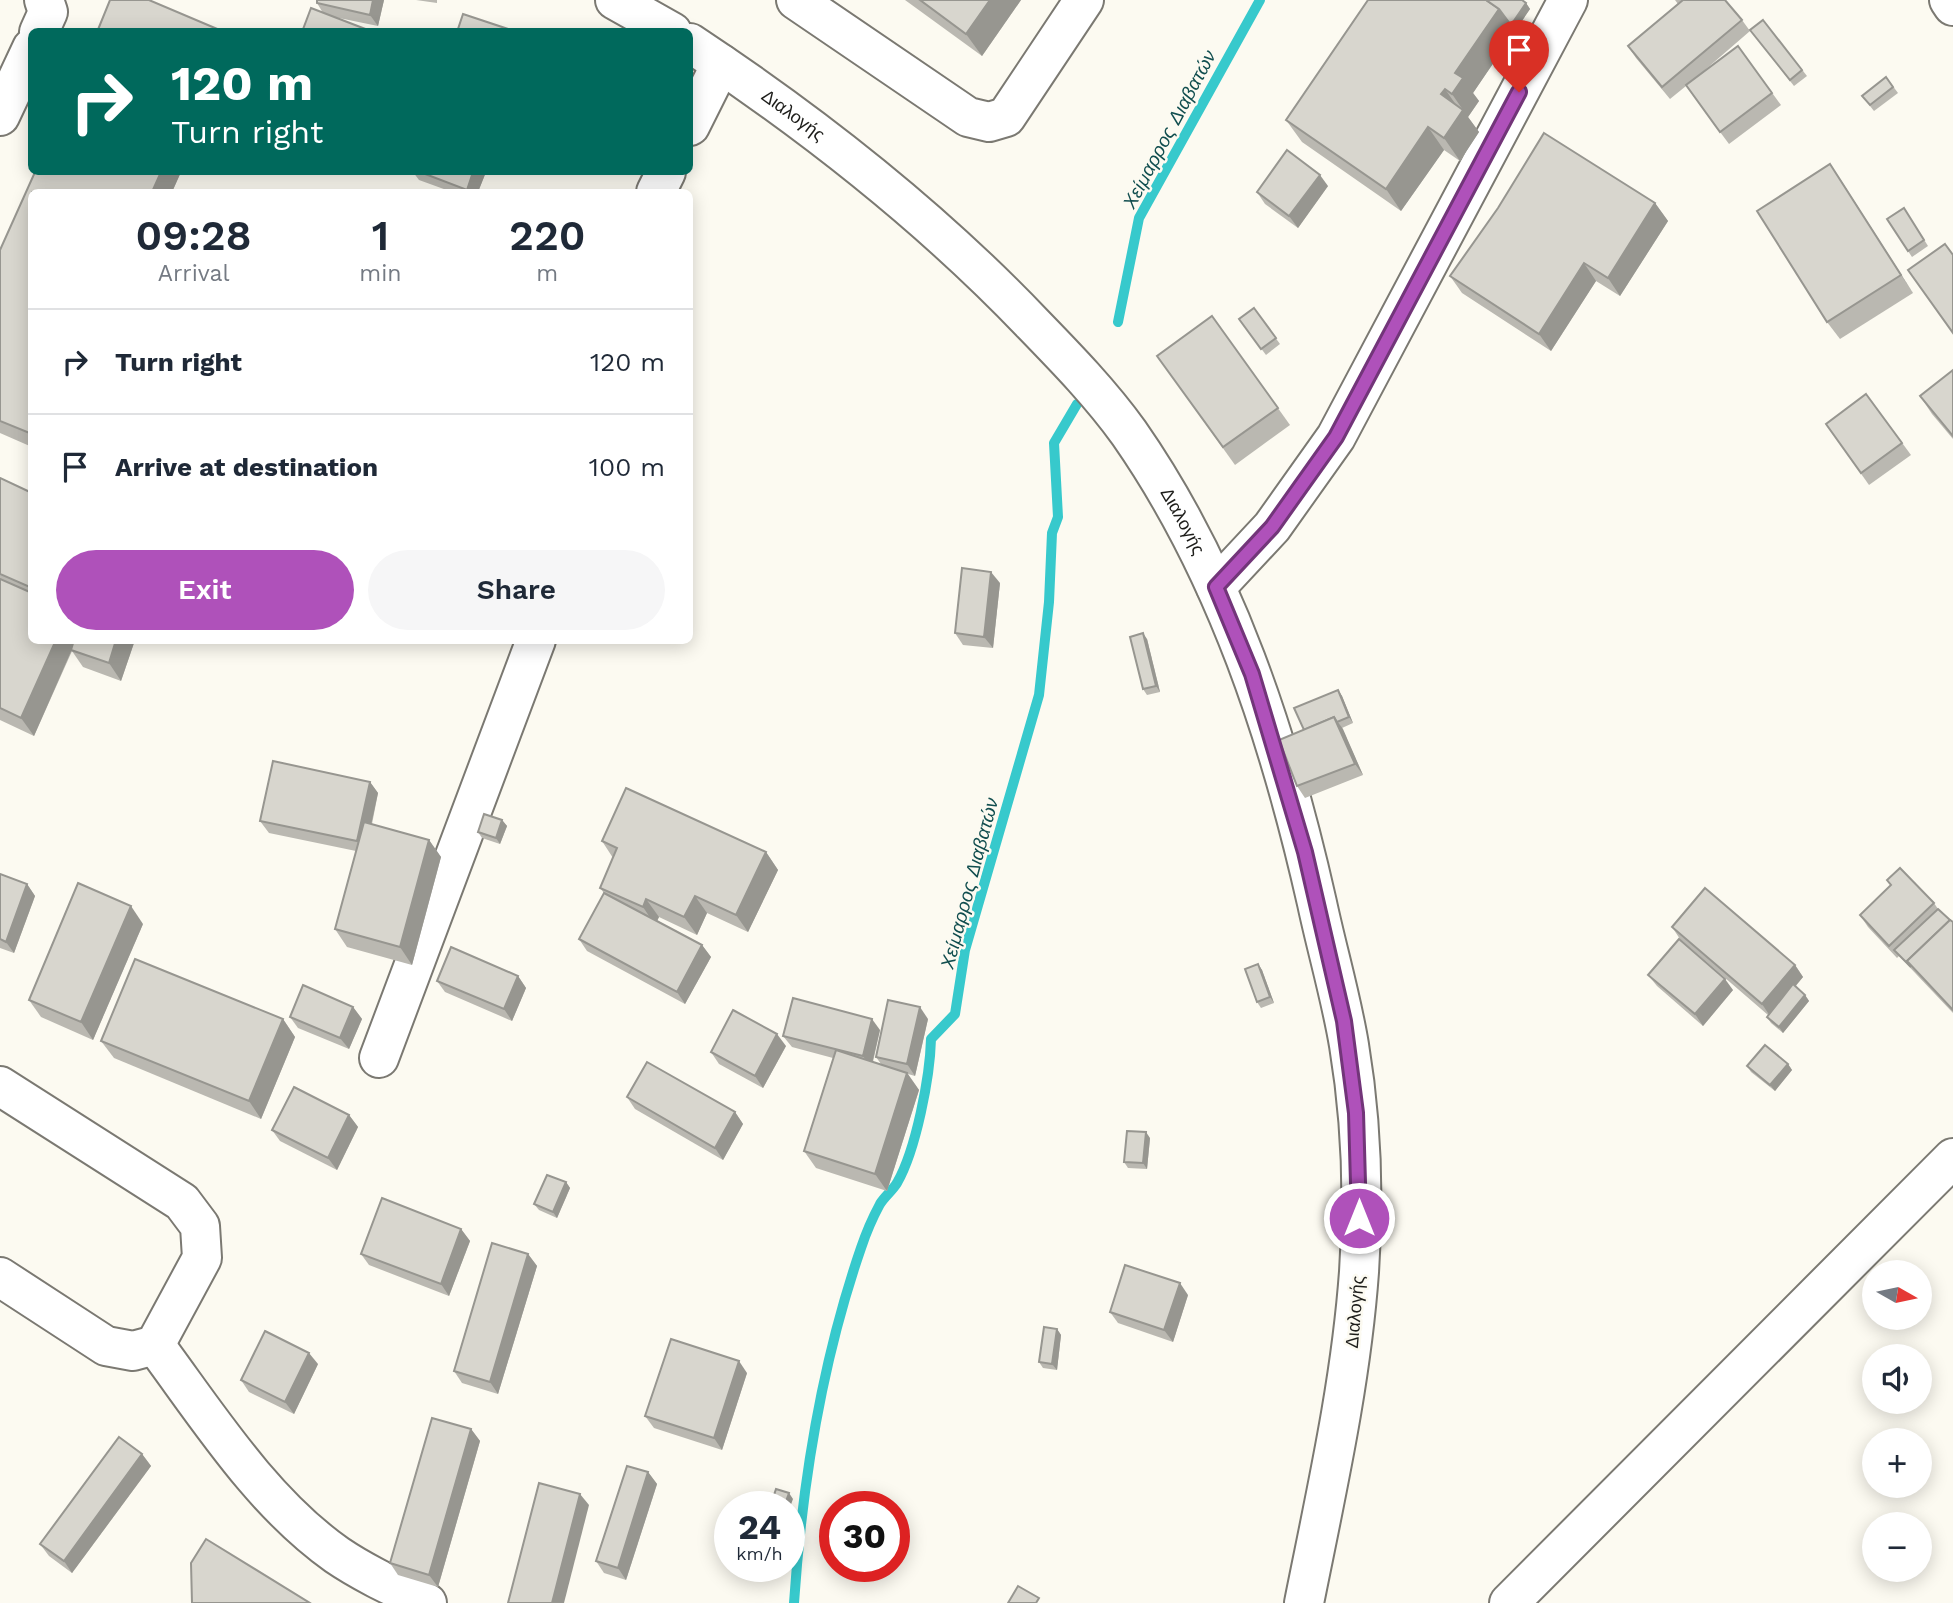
<!DOCTYPE html>
<meta charset="utf-8">
<style>
:root{--surface:#fff;--page:#f6f6f7;--text:#1f2937;--muted:#747a83;--line:#e0e1e3;--accent:#af51ba}
body{margin:0;font-family:"Work Sans",sans-serif;background:var(--page);color:var(--text);height:100vh;display:flex;flex-direction:column;font-size:26px;white-space:nowrap}
*{box-sizing:border-box;margin:0}
p{font-size:23px;color:var(--muted)}
.icon{flex:none;width:38px;height:38px;fill:none;stroke:currentColor;stroke-width:2;stroke-linecap:round;stroke-linejoin:round}
.map{position:relative;flex:1;overflow:hidden}
.details{position:absolute;left:28px;top:189px;width:665px;height:455px;display:flex;flex-direction:column;background:var(--surface);border-radius:10px;box-shadow:0 4px 18px #0003}
.details>*{flex:none}
.top-card{position:absolute;left:28px;top:28px;width:665px;height:147px;border-radius:10px;box-shadow:0 4px 18px #0003;background:#00695c;color:#fff;overflow:hidden}
.needle{width:46px;rotate:99deg}
.fabs{position:absolute;left:1862px;top:1260px;display:grid;gap:14px}
.fabs a{display:grid;place-items:center;width:70px;height:70px;border-radius:50%;background:var(--surface);box-shadow:0 4px 18px #0003;font-size:35px}
.speed{position:absolute;left:714px;top:1491px;display:flex;gap:14px;font-size:35px;font-weight:700;text-align:center}
.speed>*{display:grid;place-content:center;width:91px;height:91px;border-radius:50%;background:var(--surface);box-shadow:0 4px 18px #0003;line-height:1}
.speed small{font-size:18px;font-weight:400}
.speed .limit{border:10px solid #d22;background:#fff;color:#111}
.pin{position:absolute;display:grid;place-items:center;width:60px;height:60px;color:#fff;margin:-72px -30px;border-radius:50% 50% 50% 0;rotate:-45deg;box-shadow:0 0 7px #0007}
.pin .icon{rotate:45deg}
.me{position:absolute;width:77px;margin:-38px;rotate:0deg;stroke-linejoin:round;filter:drop-shadow(0 0 5px #0008)}
.turn{display:flex;align-items:center;gap:24px;height:147px;padding:0 28px;font-size:32px}
.turn .icon{width:91px;height:91px;stroke-width:2.5}
.turn b{display:block;font-size:49px;line-height:60px}
.eta{display:flex;justify-content:space-evenly;align-items:center;height:119px;text-align:center}
.eta b{font-size:42px;font-weight:600;line-height:49px}
.primary-button{display:flex;gap:14px;margin-top:auto;padding:14px 28px}
.primary-button a{flex:1;height:80px;border-radius:42px;background:var(--accent);color:#fff;font-size:28px;font-weight:600;line-height:80px;text-align:center}
.primary-button a+a{background:var(--page);color:var(--text)}
ul{padding:0;list-style:none}
li{display:flex;align-items:center;gap:21px;height:105px;padding:0 28px;border-top:2px solid var(--line)}
li div{flex:1}
li b{display:block;font-size:26px}
li em{font-style:normal}
.map>svg:first-child{display:block}
</style>
<div class="map">
<svg width="1953" height="1603" viewBox="0 0 1953 1603">
<rect width="100%" height="100%" fill="#fcfaf1"/>
<g fill="none" stroke-linecap="round" stroke-linejoin="round">
<!-- stream -->
<g stroke="#37c9cc" stroke-width="10">
<path d="M1118,322L1139,218L1260,0"/>
<path d="M794,1603C802,1484 822,1361 861,1248C866,1233 873,1217 880,1204C885,1196 892,1191 897,1183C916,1150 930,1077 931,1039L955,1014L965,950L1039,695L1049,602L1052,533L1058,517L1054,443L1077,404"/>
</g>
<!-- minor casing -->
<g stroke="#7b7972" stroke-width="42">
<g id="minor">
<path d="M615,0L672,32"/>
<path d="M796,0L968,117L989,122L1006,117L1084,0"/>
<path d="M1949,0L1953,6"/>
<path d="M39,32L48,12L44,0"/>
<path id="s1" d="M690,43C814,125 930,216 1033,324C1067,359 1101,394 1129,433C1226,572 1280,739 1317,903C1327,950 1341,997 1349,1045C1361,1117 1364,1198 1359,1272C1351,1383 1326,1493 1304,1603"/>
<path d="M0,116L32,48"/>
<path d="M690,126L721,64"/>
<path d="M656,192L666,172"/>
<path d="M1216,587L1272,527L1336,437L1568,0"/>
<path d="M379,1058L536,640"/>
<path d="M0,1086L182,1202L200,1226L202,1258L155,1345L133,1351L106,1346L0,1277"/>
<path d="M155,1345C209,1418 262,1502 337,1555C365,1574 396,1588 427,1603"/>
<path d="M1509,1603L1953,1158"/>
</g>
</g>
<!-- minor -->
<use href="#minor" stroke="#fff" stroke-width="38"/>
</g>
<!-- wall -->
<g fill="#bab8b1">
<path d="M317,0H384L378,26L334,17L323,13L317,3Z"/>
<path d="M416,0H437V3Z"/>
<path d="M905,0H1021L982,56Z"/>
<path d="M1675,0H1725L1742,20L1750,31L1698,76L1738,46L1781,105L1729,144L1686,86L1670,99L1636,58L1628,46L1678,4Z"/>
<path d="M1526,3L1530,9L1473,93L1479,101L1468,117L1479,132L1460,161L1444,150L1401,211L1302,142L1286,120Z"/>
<path d="M1763,20L1807,76L1794,86L1750,30Z"/>
<path d="M1886,77L1898,93L1874,111L1862,96Z"/>
<path d="M35,172H181L172,192H32V447L0,433V250Z"/>
<path d="M413,172H486L478,192H452L419,180Z"/>
<path d="M1842,182L1913,293L1840,339L1827,322Z"/>
<path d="M1328,186L1298,228L1265,204L1257,192Z"/>
<path d="M1655,203L1668,221L1620,296L1596,281L1551,351L1462,293L1450,276Z"/>
<path d="M1904,208L1928,246L1912,257L1887,219Z"/>
<path d="M1254,308L1280,344L1266,355L1239,319Z"/>
<path d="M1212,316L1290,425L1235,465L1157,356Z"/>
<path d="M1953,370V439L1932,414L1920,396Z"/>
<path d="M1866,394L1911,455L1869,485L1826,424Z"/>
<path d="M0,478L32,493V640H135L121,681L83,667L72,651L34,736L0,720Z"/>
<path d="M1000,583L993,648L963,645L955,633Z"/>
<path d="M1147,639L1160,692L1147,695L1143,689Z"/>
<path d="M154,640H166L157,644Z"/>
<path d="M1338,690L1342,696L1353,723L1342,728L1363,775L1305,798L1297,786L1304,730Z"/>
<path d="M370,782L378,793L372,824L429,840L441,857L412,965L347,947L335,929L356,851L269,833L260,821Z"/>
<path d="M502,820L507,826L500,844L482,838L478,832Z"/>
<path d="M602,841L766,852L778,870L748,932L707,913L697,935L659,917L657,921L702,945L711,957L685,1004L587,951L579,939L604,893L600,888L613,858Z"/>
<path d="M0,874L27,884L35,896L14,953L0,948Z"/>
<path d="M1887,880L1934,903L1938,909L1950,921L1953,922V1013L1899,956L1897,958L1868,927L1860,915L1891,886Z"/>
<path d="M143,924L93,1040L41,1017L29,1000Z"/>
<path d="M1672,927L1795,965L1803,977L1795,987L1805,995L1809,1001L1783,1033L1771,1023L1767,1017L1768,1015L1680,939Z"/>
<path d="M1258,964L1262,970L1274,1003L1261,1008L1257,1002Z"/>
<path d="M1648,975L1733,990L1703,1026L1657,986Z"/>
<path d="M518,976L526,988L512,1021L445,992L437,981Z"/>
<path d="M353,1007L362,1019L349,1049L298,1028L290,1017Z"/>
<path d="M283,1019L295,1037L261,1119L114,1058L101,1041Z"/>
<path d="M928,1019L915,1076L908,1074L919,1090L887,1191L816,1168L804,1151L833,1058L792,1047L783,1036L880,1030L873,1062L881,1064L876,1057Z"/>
<path d="M786,1046L763,1088L719,1064L711,1052Z"/>
<path d="M1788,1064L1792,1070L1775,1091L1751,1072L1747,1066Z"/>
<path d="M627,1097L735,1112L743,1124L723,1160L635,1109Z"/>
<path d="M349,1115L358,1127L337,1170L280,1141L272,1130Z"/>
<path d="M1150,1138L1147,1169L1128,1168L1124,1162Z"/>
<path d="M566,1182L570,1188L557,1218L539,1210L534,1204Z"/>
<path d="M461,1229L470,1241L449,1296L369,1265L361,1254Z"/>
<path d="M528,1254L537,1266L498,1394L462,1383L454,1371Z"/>
<path d="M1188,1295L1173,1342L1118,1323L1110,1312Z"/>
<path d="M1057,1329L1061,1335L1057,1370L1043,1368L1039,1362Z"/>
<path d="M318,1364L294,1414L249,1392L241,1380Z"/>
<path d="M747,1373L722,1450L654,1428L645,1416Z"/>
<path d="M471,1429L480,1441L438,1587L398,1575L390,1563Z"/>
<path d="M142,1454L151,1466L72,1573L49,1556L40,1544Z"/>
<path d="M648,1472L657,1484L626,1580L604,1573L596,1561Z"/>
</g>
<!-- shaded-wall -->
<g fill="#979690">
<path d="M373,0H384L378,26L370,15Z"/>
<path d="M990,0H1021L982,56L966,34Z"/>
<path d="M1526,3L1530,9L1473,93L1479,101L1468,117L1479,132L1460,161L1444,138L1463,110L1452,94L1455,73L1499,9Z"/>
<path d="M1445,89L1461,112L1441,94Z"/>
<path d="M1428,127L1444,150L1401,211L1386,189Z"/>
<path d="M1830,164L1842,182L1913,293L1901,275Z"/>
<path d="M161,172H181L172,192H152Z"/>
<path d="M473,172H486L478,192H469L467,190Z"/>
<path d="M1320,175L1328,186L1298,228L1289,216Z"/>
<path d="M1655,203L1668,221L1620,296L1608,278Z"/>
<path d="M1584,263L1596,281L1551,351L1539,334Z"/>
<path d="M991,572L1000,583L993,648L984,637Z"/>
<path d="M1143,633L1147,639L1160,692L1156,686Z"/>
<path d="M56,640H76L34,736L21,718Z"/>
<path d="M116,640H135L121,681L109,663Z"/>
<path d="M1338,690L1342,696L1353,723L1349,717Z"/>
<path d="M1334,717L1343,729L1363,775L1355,764Z"/>
<path d="M370,782L378,793L365,853L357,841Z"/>
<path d="M502,820L507,826L500,844L496,838Z"/>
<path d="M429,840L441,857L412,965L400,947Z"/>
<path d="M766,852L778,870L748,932L736,915Z"/>
<path d="M27,884L35,896L14,953L6,942Z"/>
<path d="M695,896L707,913L697,935L684,917Z"/>
<path d="M646,899L659,917L655,925L643,907Z"/>
<path d="M131,906L143,924L93,1040L81,1022Z"/>
<path d="M702,945L711,957L685,1004L677,992Z"/>
<path d="M1258,964L1262,970L1274,1003L1270,997Z"/>
<path d="M1795,965L1803,977L1770,1016L1762,1004Z"/>
<path d="M518,976L526,988L512,1021L504,1009Z"/>
<path d="M1725,979L1733,990L1703,1026L1695,1014Z"/>
<path d="M1805,995L1809,1001L1783,1033L1779,1027Z"/>
<path d="M353,1007L362,1019L349,1049L340,1038Z"/>
<path d="M920,1007L928,1019L915,1076L907,1064Z"/>
<path d="M283,1019L295,1037L261,1119L249,1101Z"/>
<path d="M872,1019L880,1030L871,1068L863,1056Z"/>
<path d="M777,1034L786,1046L763,1088L755,1076Z"/>
<path d="M1788,1064L1792,1070L1775,1091L1770,1085Z"/>
<path d="M907,1073L919,1090L887,1191L875,1174Z"/>
<path d="M735,1112L743,1124L723,1160L715,1148Z"/>
<path d="M349,1115L358,1127L337,1170L328,1158Z"/>
<path d="M1146,1132L1150,1138L1147,1169L1143,1163Z"/>
<path d="M566,1182L570,1188L557,1218L553,1212Z"/>
<path d="M461,1229L470,1241L449,1296L441,1284Z"/>
<path d="M528,1254L537,1266L498,1394L490,1382Z"/>
<path d="M1180,1283L1188,1295L1173,1342L1164,1330Z"/>
<path d="M1057,1329L1061,1335L1057,1370L1052,1364Z"/>
<path d="M309,1353L318,1364L294,1414L285,1402Z"/>
<path d="M739,1361L747,1373L722,1450L714,1438Z"/>
<path d="M471,1429L480,1441L438,1587L429,1575Z"/>
<path d="M142,1454L151,1466L72,1573L64,1561Z"/>
<path d="M648,1472L657,1484L626,1580L618,1568Z"/>
<path d="M789,1493L793,1499L789,1510V1507H784Z"/>
<path d="M580,1494L589,1505L564,1603H552Z"/>
</g>
<!-- building -->
<g fill="#d8d6ce" stroke="#979690" stroke-width="2">
<path d="M110,0H149L222,31L97,32Z"/>
<path d="M317,0H373L370,15L317,3Z"/>
<path d="M920,0H990L966,34Z"/>
<path d="M1368,0H1486L1499,9L1455,73L1463,78L1452,94L1445,89L1441,94L1463,110L1444,138L1428,127L1386,189L1286,120Z"/>
<path d="M1486,0H1522L1526,3L1511,25L1499,9Z"/>
<path d="M1683,0H1725L1742,20L1662,87L1628,46Z"/>
<path d="M311,8L368,30V32H302Z"/>
<path d="M463,14L514,31L513,32H457Z"/>
<path d="M1763,20L1802,70L1790,80L1750,30Z"/>
<path d="M1738,46L1772,93L1720,132L1686,85Z"/>
<path d="M1886,77L1893,87L1870,105L1862,96Z"/>
<path d="M1544,133L1655,203L1608,278L1584,263L1539,334L1450,276L1498,208Z"/>
<path d="M1287,150L1320,175L1289,216L1257,192Z"/>
<path d="M1830,164L1901,275L1827,322L1757,211Z"/>
<path d="M35,172H161L152,192H32V434L0,421V250Z"/>
<path d="M420,172H473L467,190Z"/>
<path d="M1904,208L1924,240L1908,251L1887,219Z"/>
<path d="M1945,244L1953,255V333L1908,270Z"/>
<path d="M1254,308L1276,338L1261,349L1239,319Z"/>
<path d="M1212,316L1278,408L1223,447L1157,356Z"/>
<path d="M1953,370V436L1920,396Z"/>
<path d="M1866,394L1902,443L1861,473L1826,424Z"/>
<path d="M0,478L32,493V588L0,574Z"/>
<path d="M962,568L991,572L984,637L955,633Z"/>
<path d="M0,579L32,593V640H56L21,718L0,708Z"/>
<path d="M1143,633L1156,686L1143,689L1130,637Z"/>
<path d="M74,640H116L109,663L71,650Z"/>
<path d="M1338,690L1349,717L1337,722L1334,717L1304,730L1294,708Z"/>
<path d="M1334,717L1355,764L1297,786L1279,740Z"/>
<path d="M273,761L370,782L357,841L260,821Z"/>
<path d="M626,788L766,852L736,915L695,896L684,917L646,899L643,907L600,888L617,848L602,841Z"/>
<path d="M484,814L502,820L496,838L478,832Z"/>
<path d="M364,822L429,840L400,947L335,929Z"/>
<path d="M1900,868L1934,903L1889,946L1860,915L1891,885L1887,880Z"/>
<path d="M0,874L27,884L6,942L0,939Z"/>
<path d="M78,883L131,906L81,1022L29,1000Z"/>
<path d="M1705,888L1795,965L1762,1004L1672,927Z"/>
<path d="M604,893L702,945L677,992L579,939Z"/>
<path d="M1938,909L1950,920L1907,961L1911,967L1894,950Z"/>
<path d="M1950,920L1953,922V1010L1907,961Z"/>
<path d="M1679,939L1725,979L1695,1014L1648,975Z"/>
<path d="M451,947L518,976L504,1009L437,981Z"/>
<path d="M135,959L283,1019L249,1101L101,1041Z"/>
<path d="M1258,964L1270,997L1257,1002L1245,969Z"/>
<path d="M1793,984L1805,995L1779,1027L1767,1017Z"/>
<path d="M303,985L353,1007L340,1038L290,1017Z"/>
<path d="M793,998L872,1019L863,1056L783,1036Z"/>
<path d="M888,1000L920,1007L907,1064L876,1057Z"/>
<path d="M733,1010L777,1034L755,1076L711,1052Z"/>
<path d="M1765,1045L1788,1064L1770,1085L1747,1066Z"/>
<path d="M836,1050L907,1073L875,1174L804,1151Z"/>
<path d="M647,1062L735,1112L715,1148L627,1097Z"/>
<path d="M294,1087L349,1115L328,1158L272,1130Z"/>
<path d="M1127,1131L1146,1132L1143,1163L1124,1162Z"/>
<path d="M547,1175L566,1182L553,1212L534,1204Z"/>
<path d="M382,1198L461,1229L441,1284L361,1254Z"/>
<path d="M492,1243L528,1254L490,1382L454,1371Z"/>
<path d="M1125,1265L1180,1283L1164,1330L1110,1312Z"/>
<path d="M1044,1327L1057,1329L1052,1364L1039,1362Z"/>
<path d="M265,1331L309,1353L285,1402L241,1380Z"/>
<path d="M671,1339L739,1361L714,1438L645,1416Z"/>
<path d="M432,1418L471,1429L429,1575L390,1563Z"/>
<path d="M119,1437L142,1454L64,1561L40,1544Z"/>
<path d="M627,1466L648,1472L618,1568L596,1561Z"/>
<path d="M539,1483L580,1494L552,1603H508Z"/>
<path d="M776,1489L789,1493L784,1507H770Z"/>
<path d="M206,1539L310,1603H192L191,1563Z"/>
<path d="M1018,1586L1039,1598L1036,1603H1008Z"/>
</g>
<g fill="none" stroke-linecap="round" stroke-linejoin="round">
<!-- route casing -->
<g stroke="#723579" stroke-width="18">
<path id="route" d="M1359,1218L1356,1113L1344,1021L1305,852L1252,674L1216,587L1272,527L1336,437L1519,92"/>
</g>
<!-- route -->
<use href="#route" stroke="#af51ba" stroke-width="12"/>
</g>
<g text-anchor="middle" stroke-width="5" stroke-linejoin="round" paint-order="stroke">
<!-- street labels -->
<g font-size="18" fill="#1d1d1a" stroke="#fcfaf1">
<text dy="6" stroke="none"><textPath href="#s1" startOffset="126">Διαλογής</textPath></text>
<text dy="6" stroke="none"><textPath href="#s1" startOffset="693">Διαλογής</textPath></text>
<text transform="translate(1355 1312) rotate(-85)" y="6">Διαλογής</text>
</g>
<!-- water labels -->
<g font-size="19" font-style="italic" fill="#114e4f" stroke="#fcfaf1">
<text transform="translate(1169 129) rotate(-62)" y="7">Χείμαρρος Διαβατών</text>
<text transform="translate(969 883) rotate(-75)" y="7">Χείμαρρος Διαβατών</text>
</g>
</g>
</svg>
<div class="fabs">
<a><svg class="needle" viewBox="-14 -14 28 28"><path d="M0-13l5 13h-10z" fill="#e53935"/><path d="M0 13l5-13h-10z" fill="#747a83"/></svg></a>
<a><svg class="icon" aria-label="sound" viewBox="0 0 24 24"><path d="M4 9h4l5-4v14l-5-4H4zM17 9q2 3 0 6"/></svg></a>
<a>+</a>
<a>−</a>
</div>
<div class="speed"><div>24<small>km/h</small></div><div class="limit">30</div></div>
<div class="pin" style="left:1519px;top:92px;background:#d93025"><svg class="icon" aria-label="arrive" viewBox="0 0 24 24"><path d="M6 21V4h12l-3 4 3 4H6"/></svg></div>
<svg class="me" style="left:1359px;top:1218px" viewBox="-20 -20 40 40"><circle r="17" fill="#af51ba" stroke="#fff" stroke-width="3"/><path d="M0-11L8 9 0 5-8 9z" fill="#fff"/></svg>
<div class="top-card">
<div class="turn"><svg class="icon" aria-label="right" viewBox="0 0 24 24"><path d="M7 20v-9h11M14 6l5 5-5 5"/></svg><div><b>120 m</b>Turn right</div></div>
</div>
<section class="details">
<div class="eta">
<div><b>09:28</b><p>Arrival</p></div>
<div><b>1</b><p>min</p></div>
<div><b>220</b><p>m</p></div>
</div>
<ul>
<li><svg class="icon" aria-label="right" viewBox="0 0 24 24"><path d="M7 20v-9h11M14 6l5 5-5 5"/></svg><div><b>Turn right</b></div><em>120 m</em></li>
<li><svg class="icon" aria-label="arrive" viewBox="0 0 24 24"><path d="M6 21V4h12l-3 4 3 4H6"/></svg><div><b>Arrive at destination</b></div><em>100 m</em></li>
</ul>
<div class="primary-button"><a>Exit</a><a>Share</a></div>
</section>
</div>
